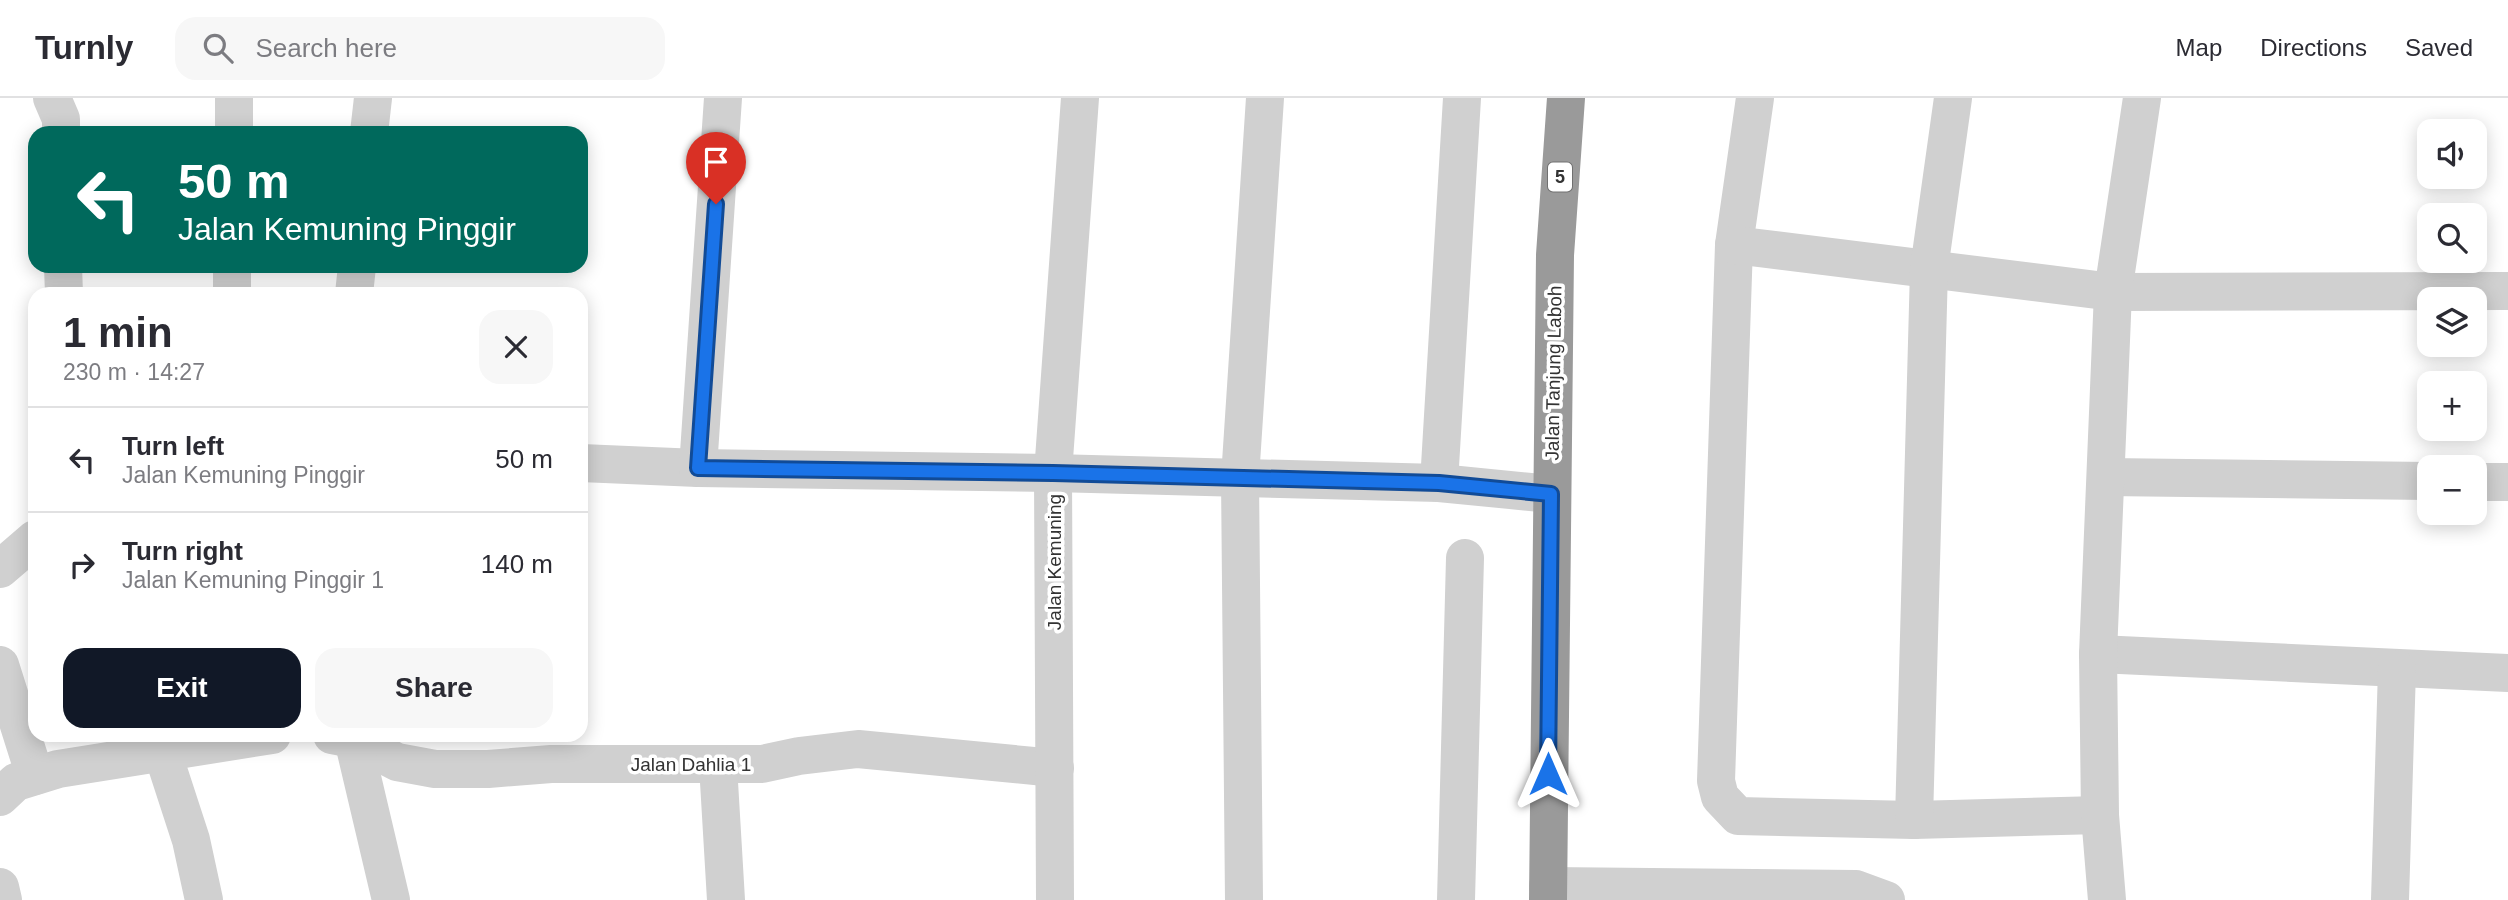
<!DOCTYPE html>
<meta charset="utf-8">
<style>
:root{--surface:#fff;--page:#f7f7f7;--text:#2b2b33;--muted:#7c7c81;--line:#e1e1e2;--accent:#111827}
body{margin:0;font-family:Helvetica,sans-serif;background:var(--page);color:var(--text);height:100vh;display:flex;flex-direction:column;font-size:26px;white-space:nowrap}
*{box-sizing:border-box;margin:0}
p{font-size:23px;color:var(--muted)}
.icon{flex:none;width:38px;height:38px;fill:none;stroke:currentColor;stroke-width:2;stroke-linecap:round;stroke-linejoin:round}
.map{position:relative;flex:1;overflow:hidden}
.sheet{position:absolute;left:28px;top:189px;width:560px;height:455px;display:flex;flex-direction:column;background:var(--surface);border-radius:21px;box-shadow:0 4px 18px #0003}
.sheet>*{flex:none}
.banner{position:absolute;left:28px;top:28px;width:560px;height:147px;border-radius:21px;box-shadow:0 4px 18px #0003;background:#00695c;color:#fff;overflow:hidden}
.tools{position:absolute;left:2417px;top:21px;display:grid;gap:14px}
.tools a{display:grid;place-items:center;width:70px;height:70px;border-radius:14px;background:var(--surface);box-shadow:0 4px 18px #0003;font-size:35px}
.pin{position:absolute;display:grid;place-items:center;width:60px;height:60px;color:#fff;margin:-72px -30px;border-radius:50% 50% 50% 0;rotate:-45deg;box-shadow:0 0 7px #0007}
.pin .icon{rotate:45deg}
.me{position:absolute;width:77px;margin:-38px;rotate:0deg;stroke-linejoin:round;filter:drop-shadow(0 0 5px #0008)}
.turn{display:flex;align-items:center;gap:24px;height:147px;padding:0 35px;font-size:32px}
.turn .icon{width:91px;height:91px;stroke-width:2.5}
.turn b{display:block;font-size:49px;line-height:60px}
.round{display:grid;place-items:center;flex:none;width:74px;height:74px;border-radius:21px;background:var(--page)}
.overview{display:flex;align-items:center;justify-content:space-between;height:119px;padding:0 35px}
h1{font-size:42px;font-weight:800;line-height:52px}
.button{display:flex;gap:14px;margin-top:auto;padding:14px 35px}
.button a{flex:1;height:80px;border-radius:21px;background:var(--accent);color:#fff;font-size:28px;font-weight:800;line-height:80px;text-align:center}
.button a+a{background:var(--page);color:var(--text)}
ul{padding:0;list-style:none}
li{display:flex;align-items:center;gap:21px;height:105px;padding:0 35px;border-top:2px solid var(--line)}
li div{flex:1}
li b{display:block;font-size:26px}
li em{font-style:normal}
header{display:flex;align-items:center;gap:42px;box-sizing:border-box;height:98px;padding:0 35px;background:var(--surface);border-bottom:2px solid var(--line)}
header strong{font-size:33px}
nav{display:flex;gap:38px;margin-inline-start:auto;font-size:24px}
.search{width:490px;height:63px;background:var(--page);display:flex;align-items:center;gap:18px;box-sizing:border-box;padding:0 24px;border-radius:21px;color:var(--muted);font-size:26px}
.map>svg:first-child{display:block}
</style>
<header>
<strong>Turnly</strong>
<div class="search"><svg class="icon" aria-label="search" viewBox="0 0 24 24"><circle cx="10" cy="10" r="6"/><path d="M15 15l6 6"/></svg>Search here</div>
<nav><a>Map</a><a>Directions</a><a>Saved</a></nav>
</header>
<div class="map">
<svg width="2508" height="802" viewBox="0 0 2508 802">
<rect width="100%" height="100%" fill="#fff"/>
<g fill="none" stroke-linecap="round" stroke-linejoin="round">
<!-- minor -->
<g stroke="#d0d0d0" stroke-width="38">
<path d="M52,0L61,21V35"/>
<path d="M1755,0L1734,147L1716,683L1720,699L1738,718L1914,722L2100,717"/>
<path d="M234,35V0"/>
<path d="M369,35L373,0"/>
<path d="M1734,147L2113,194L2508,193"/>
<path d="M63,168L64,196"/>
<path d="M232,196V168"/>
<path d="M354,196L357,168"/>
<path d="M581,365L698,370L1053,375L1439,385L1551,396"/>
<path d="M698,370L723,0"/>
<path d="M2107,379L2429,383"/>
<path d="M2474,384H2508"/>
<path d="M1439,385L1462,0"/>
<path d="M0,471L35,441"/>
<path d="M2098,556L2508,575"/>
<path d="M0,567L35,678"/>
<path d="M332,637L353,641L397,664L435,671H488L551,666H762L799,658L858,651L1055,670"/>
<path d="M353,641L391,802"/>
<path d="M162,653L191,742L204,802"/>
<path d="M718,667L726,802"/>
<path d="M0,699L16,684L58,671L272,637"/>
<path d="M1914,722L1929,171L1953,0"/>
<path d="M1548,788L1856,791L1886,802"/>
<path d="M0,789L3,802"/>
<path d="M1055,802L1053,375L1080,0"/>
<path d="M1244,802L1240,380L1265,0"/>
<path d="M1456,802L1465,460"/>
<path d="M2107,802L2100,717L2098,556L2113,194L2142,0"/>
<path d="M2390,802L2397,571"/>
</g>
<!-- highway -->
<path stroke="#9a9a9a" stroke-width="38" d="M1548,802L1555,157L1566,0"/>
</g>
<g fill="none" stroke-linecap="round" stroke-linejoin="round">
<!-- route casing -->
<g stroke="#114b97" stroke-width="18">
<path id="route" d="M716,106L698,370L1053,375L1439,385L1551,396L1548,676"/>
</g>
<!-- route -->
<use href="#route" stroke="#1a73e8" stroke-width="12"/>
</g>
<g text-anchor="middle" stroke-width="7" stroke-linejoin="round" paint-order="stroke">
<!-- shield labels -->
<rect fill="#fff" stroke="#707070" stroke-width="2" x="1548" y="64.5" width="24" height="29" rx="5"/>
<g font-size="18" font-weight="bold" fill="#333">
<text x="1560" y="85">5</text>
</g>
<!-- street labels -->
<g font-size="19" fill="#333" stroke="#fff">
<text transform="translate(1553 275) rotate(-89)" y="7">Jalan Tanjung Laboh</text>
<text transform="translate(1054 464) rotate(-90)" y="7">Jalan Kemuning</text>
<text x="691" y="673">Jalan Dahlia 1</text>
</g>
</g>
</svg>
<div class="tools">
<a><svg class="icon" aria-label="sound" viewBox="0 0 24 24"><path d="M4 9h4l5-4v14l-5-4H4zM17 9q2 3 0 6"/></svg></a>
<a><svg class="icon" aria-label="search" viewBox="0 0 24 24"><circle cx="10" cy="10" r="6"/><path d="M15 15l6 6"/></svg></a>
<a><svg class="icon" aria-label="layers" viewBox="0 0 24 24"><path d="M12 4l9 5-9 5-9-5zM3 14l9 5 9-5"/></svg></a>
<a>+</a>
<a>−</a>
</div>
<div class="pin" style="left:716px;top:106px;background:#d93025"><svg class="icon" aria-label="arrive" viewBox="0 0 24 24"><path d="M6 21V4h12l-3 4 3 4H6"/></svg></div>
<svg class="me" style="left:1548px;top:676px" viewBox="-20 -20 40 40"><path d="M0-17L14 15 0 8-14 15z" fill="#1a73e8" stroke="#fff" stroke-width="4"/></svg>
<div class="banner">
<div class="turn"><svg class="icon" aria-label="left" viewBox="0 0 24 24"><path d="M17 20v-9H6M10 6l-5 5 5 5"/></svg><div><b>50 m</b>Jalan Kemuning Pinggir</div></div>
</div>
<section class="sheet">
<div class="overview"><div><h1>1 min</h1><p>230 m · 14:27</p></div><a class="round"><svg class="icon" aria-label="close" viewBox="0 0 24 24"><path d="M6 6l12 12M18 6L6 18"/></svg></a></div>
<ul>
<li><svg class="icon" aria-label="left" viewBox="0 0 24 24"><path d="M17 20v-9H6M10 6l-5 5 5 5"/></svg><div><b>Turn left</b><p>Jalan Kemuning Pinggir</p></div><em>50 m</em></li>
<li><svg class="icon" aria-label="right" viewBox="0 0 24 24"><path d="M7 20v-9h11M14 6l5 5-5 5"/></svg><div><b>Turn right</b><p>Jalan Kemuning Pinggir 1</p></div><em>140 m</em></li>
</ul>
<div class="button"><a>Exit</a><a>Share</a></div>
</section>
</div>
